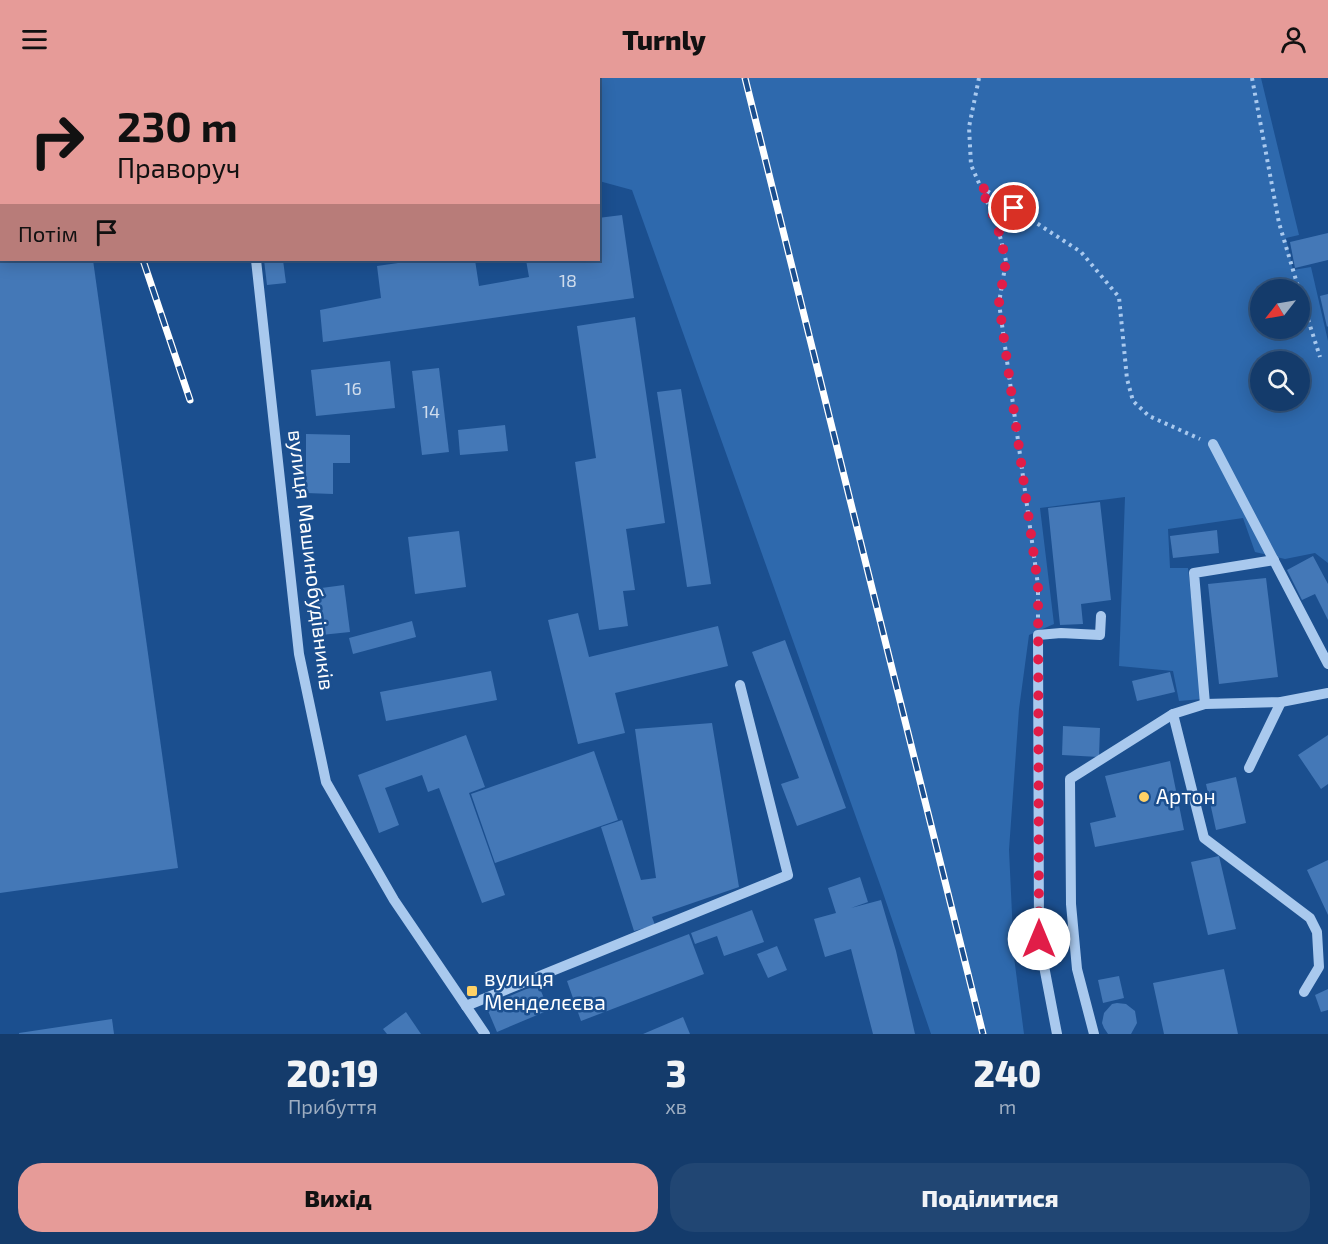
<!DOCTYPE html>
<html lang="uk">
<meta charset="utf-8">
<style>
:root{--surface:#143b6b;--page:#214673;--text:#f1f3f6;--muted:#9dadc1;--line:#33557e;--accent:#e69b98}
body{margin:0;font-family:"Exo 2",sans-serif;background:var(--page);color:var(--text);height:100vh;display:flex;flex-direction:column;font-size:22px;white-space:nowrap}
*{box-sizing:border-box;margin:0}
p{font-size:20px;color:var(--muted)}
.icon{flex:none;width:33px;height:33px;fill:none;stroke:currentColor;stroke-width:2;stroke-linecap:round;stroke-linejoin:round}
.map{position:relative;height:956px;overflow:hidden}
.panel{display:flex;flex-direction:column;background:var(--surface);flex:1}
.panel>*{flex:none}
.banner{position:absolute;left:0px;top:0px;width:600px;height:183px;box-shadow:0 3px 15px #0003,0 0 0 2px var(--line);background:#e69b98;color:#111;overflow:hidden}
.needle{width:39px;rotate:239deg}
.controls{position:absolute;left:1250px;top:201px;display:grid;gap:12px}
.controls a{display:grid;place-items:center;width:60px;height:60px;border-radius:50%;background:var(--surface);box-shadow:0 3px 15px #0003,0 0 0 2px var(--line);font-size:30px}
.pin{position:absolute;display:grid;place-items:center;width:51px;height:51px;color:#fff;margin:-26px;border:3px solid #fff;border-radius:50%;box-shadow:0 2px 6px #0007}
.me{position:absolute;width:66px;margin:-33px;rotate:0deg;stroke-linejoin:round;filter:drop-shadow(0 0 4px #0008)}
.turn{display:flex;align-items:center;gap:21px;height:126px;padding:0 18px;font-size:27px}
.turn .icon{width:78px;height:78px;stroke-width:2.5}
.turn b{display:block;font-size:42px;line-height:51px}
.then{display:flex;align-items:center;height:57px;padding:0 18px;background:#0003;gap:12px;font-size:22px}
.eta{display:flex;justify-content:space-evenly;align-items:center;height:102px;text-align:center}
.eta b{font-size:36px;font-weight:800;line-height:42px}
.action{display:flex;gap:12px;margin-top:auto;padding:12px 18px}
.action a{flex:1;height:69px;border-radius:24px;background:var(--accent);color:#111;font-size:24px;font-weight:800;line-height:69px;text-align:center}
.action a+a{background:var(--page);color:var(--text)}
header{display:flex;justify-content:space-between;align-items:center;height:78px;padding:0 18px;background:var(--accent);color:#111;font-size:27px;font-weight:800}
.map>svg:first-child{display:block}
</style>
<header><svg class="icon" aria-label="menu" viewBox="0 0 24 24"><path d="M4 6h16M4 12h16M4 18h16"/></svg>Turnly<svg class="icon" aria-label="person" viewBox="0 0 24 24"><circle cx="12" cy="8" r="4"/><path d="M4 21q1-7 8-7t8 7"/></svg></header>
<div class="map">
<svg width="1328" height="956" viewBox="0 0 1328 956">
<rect width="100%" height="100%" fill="#1b4f8f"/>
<!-- green -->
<path fill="#2e69ad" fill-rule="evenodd" d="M554,0H1261L1299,157L1286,160L1293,192L1311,189L1328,263V485L1315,475L1285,481L1255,474L1243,440L1168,451L1170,490H1188L1202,621L1179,623L1173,593L1119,588L1125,419L1040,430L1054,546L1029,557L1019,631L1009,772L1014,879L1024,956H931L882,812L632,112L599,103L598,2ZM1260,212H1299V250H1260ZM1260,284H1299V322H1260Z"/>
<!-- building -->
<g fill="#4478b7">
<path d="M622,137L634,220L323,264L320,232L381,220L377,188L419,182H475L479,208L529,199L526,182H598V140Z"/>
<path d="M1328,155V182L1295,190L1290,164Z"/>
<path d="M0,182H93L178,790L0,815Z"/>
<path d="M264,182H283L286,205L267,207Z"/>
<path d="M1328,216V248L1327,249L1320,218Z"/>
<path d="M635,239L665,445L626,451L635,512L623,513L628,548L599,552L575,384L596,380L577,248Z"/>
<path d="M390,283L395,330L316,338L311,292Z"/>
<path d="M439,290L449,374L422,377L412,293Z"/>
<path d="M681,311L711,506L687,509L657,314Z"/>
<path d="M505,347L508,373L460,377L458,352Z"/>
<path d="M306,356L350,357V385H333V416L306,415Z"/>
<path d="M1100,424L1111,522L1081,526L1083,546L1060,547L1048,430Z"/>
<path d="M1217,452L1219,475L1173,480L1170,458Z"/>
<path d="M459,453L466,509L415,516L408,459Z"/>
<path d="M1313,478L1328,506V542L1315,516L1302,522L1287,492Z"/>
<path d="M1266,500L1278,599L1219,606L1208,506Z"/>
<path d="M344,507L350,554L321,557L314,511Z"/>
<path d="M578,535L589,579L718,548L728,588L615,615L625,655L578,666L548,542Z"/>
<path d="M412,543L416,559L353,576L349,560Z"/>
<path d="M785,562L846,730L797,748L781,706L799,700L752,574Z"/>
<path d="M491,593L497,622L386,643L380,614Z"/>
<path d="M1170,594L1175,614L1137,623L1132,603Z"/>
<path d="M712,645L739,809L652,839L655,847L634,853L601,749L622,742L641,802L656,800L635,651Z"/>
<path d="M1063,648L1100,650L1099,679L1062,677Z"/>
<path d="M466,657L485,709L469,715L505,817L482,825L439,710L428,714L422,697L385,710L399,747L379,755L358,697Z"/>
<path d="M1328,657V706L1321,711L1298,677Z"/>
<path d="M594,673L618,742L495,785L471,716Z"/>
<path d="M1170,683L1184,752L1095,769L1090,745L1116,739L1105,698Z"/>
<path d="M1236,699L1246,745L1216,752L1206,706Z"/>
<path d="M1219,778L1236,851L1208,857L1191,784Z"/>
<path d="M1328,782V837L1307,792Z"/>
<path d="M860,799L868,824L851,830L881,822L896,873L915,956H873L851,871L825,879L814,841L836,835L828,810Z"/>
<path d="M752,832L764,864L724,878L717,858L695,866L691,855Z"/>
<path d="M689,856L704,896L581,943L567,903Z"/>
<path d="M777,868L787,892L768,900L757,876Z"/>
<path d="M1224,891L1238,956H1164L1153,905Z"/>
<path d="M1119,898L1124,920L1103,925L1098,902Z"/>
<path d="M538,906L549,932L497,954L486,928Z"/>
<path d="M1328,911V932L1321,934L1315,917Z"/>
<path d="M1117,925L1126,926L1135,933L1137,945L1131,956H1108L1104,950L1102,945L1104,935L1112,926Z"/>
<path d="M406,934L421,956H387L383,951Z"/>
<path d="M683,939L690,956H643Z"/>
<path d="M112,941L114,956H19V955Z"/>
</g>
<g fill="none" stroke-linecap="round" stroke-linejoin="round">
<!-- path -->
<g stroke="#a9c9ee" stroke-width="4" stroke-dasharray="3 4.5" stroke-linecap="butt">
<path d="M979,0L969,49L971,87L997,146L1006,183L999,225L1038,507V541"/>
<path d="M1252,0L1279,145L1299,212"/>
<path d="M981,109L1081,174L1119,219L1127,301L1133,323L1149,338L1200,361"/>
<path d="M1299,213L1320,279"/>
</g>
<!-- minor -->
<g stroke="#a9c9ee" stroke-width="10">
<path d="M239,0V2"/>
<path d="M256,182L299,576L326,704L394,822L485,956"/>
<path d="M1213,366L1328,586"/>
<path d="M1205,626L1194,495L1274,482"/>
<path d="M1249,690L1281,624"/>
<path d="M1304,914L1319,889L1317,854L1310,840L1204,760L1173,636L1205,626L1281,624L1328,615"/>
<path d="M466,928L788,797L740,607"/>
<path d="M1057,956L1039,862L1038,557L1061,555L1100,557L1101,538"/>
<path d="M1094,956L1077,891L1071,826L1070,701L1173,636"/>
</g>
<!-- rail casing -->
<g stroke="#fff" stroke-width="7">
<g id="rail">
<path d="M9,0L10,2"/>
<path d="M745,0L983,956"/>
<path d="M143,182L190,322"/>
</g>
</g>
<!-- rail -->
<use href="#rail" stroke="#1b4f8f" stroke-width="4.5" stroke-dasharray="14" stroke-linecap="butt"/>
</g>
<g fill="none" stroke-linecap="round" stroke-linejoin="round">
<!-- route -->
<path stroke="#e11d48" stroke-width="10" stroke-dasharray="0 18" d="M1014,130L980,108L997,146L1006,183L999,225L1038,507L1039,861"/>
</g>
<!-- markers -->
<g fill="#ffd166" stroke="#1b4f8f" stroke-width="2">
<circle cx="1144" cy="719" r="6"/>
<rect x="466" y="907" width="12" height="12" rx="3"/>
</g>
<g text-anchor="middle" stroke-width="5" stroke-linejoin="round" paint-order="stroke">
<!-- number labels -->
<g font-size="18" fill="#d0dded">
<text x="568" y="209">18</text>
<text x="353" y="317">16</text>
<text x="431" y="340">14</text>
</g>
<!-- street labels -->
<g font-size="21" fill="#fff" stroke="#1b4f8f">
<text transform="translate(311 482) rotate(83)" y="7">вулиця Машинобудівників</text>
</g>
<!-- poi labels -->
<g font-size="21" fill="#fff" stroke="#1b4f8f" text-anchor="start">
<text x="1156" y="726">Артон</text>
<text x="484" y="908">вулиця<tspan x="484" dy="24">Менделєєва</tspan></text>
</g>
</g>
</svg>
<div class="controls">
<a><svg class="needle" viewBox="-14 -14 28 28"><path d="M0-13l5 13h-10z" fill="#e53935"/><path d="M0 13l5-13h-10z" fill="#9dadc1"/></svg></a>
<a><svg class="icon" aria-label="search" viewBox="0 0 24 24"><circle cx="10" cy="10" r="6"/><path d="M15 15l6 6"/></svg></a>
</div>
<div class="pin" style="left:1014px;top:130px;background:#d93025"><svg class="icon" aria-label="arrive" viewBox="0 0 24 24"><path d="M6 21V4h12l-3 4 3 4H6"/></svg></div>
<svg class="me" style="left:1039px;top:861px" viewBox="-20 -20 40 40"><circle r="19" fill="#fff"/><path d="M0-13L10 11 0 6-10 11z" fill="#e11d48"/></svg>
<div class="banner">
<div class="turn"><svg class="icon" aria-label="right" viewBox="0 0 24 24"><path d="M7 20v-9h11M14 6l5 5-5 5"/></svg><div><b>230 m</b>Праворуч</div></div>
<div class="then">Потім<svg class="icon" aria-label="arrive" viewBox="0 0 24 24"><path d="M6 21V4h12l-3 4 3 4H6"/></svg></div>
</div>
</div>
<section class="panel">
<div class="eta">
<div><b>20:19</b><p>Прибуття</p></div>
<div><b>3</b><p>хв</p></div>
<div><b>240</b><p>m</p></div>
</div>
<div class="action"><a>Вихід</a><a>Поділитися</a></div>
</section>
